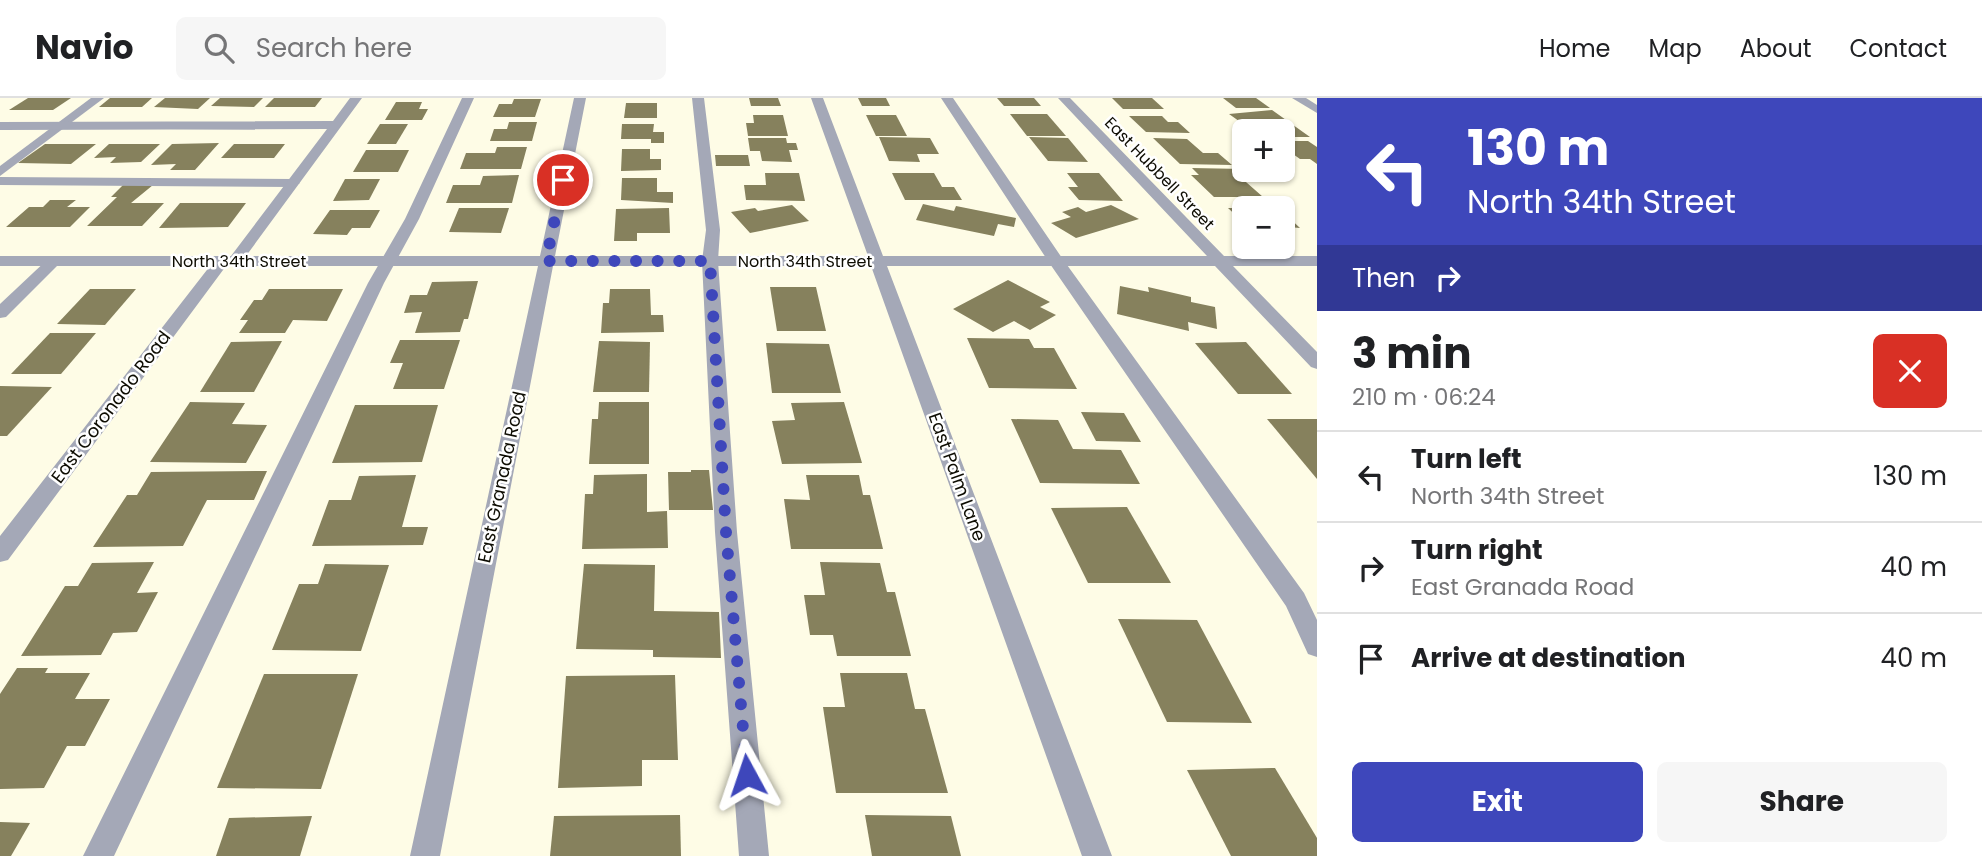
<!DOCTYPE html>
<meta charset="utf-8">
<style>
:root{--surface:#fff;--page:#f6f6f6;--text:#202124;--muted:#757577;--line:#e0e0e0;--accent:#3e47bb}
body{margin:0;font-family:Poppins,sans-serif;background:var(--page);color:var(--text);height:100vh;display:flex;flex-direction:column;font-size:26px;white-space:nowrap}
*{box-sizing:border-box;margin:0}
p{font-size:23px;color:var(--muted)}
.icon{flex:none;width:38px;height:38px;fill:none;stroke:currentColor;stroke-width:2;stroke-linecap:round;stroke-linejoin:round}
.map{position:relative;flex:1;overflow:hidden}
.side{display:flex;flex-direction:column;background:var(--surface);width:665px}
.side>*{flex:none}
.top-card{background:#3e47bb;color:#fff;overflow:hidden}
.controls{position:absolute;left:1232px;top:21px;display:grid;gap:14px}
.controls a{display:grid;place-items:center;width:63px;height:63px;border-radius:10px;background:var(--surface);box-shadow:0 2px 5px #0004;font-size:35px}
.pin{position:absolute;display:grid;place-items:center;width:60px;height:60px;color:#fff;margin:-30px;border:4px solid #fff;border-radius:50%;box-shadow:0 2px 7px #0007}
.me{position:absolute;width:77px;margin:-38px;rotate:355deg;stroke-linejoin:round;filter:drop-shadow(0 0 5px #0008)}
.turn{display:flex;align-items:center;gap:24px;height:147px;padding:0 35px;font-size:32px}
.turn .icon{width:91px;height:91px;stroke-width:2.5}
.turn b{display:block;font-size:49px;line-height:60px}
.then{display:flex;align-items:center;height:66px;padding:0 35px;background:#0003;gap:14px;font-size:26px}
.round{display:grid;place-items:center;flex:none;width:74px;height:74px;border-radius:10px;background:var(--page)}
.overview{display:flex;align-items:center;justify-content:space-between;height:119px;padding:0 35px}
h1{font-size:42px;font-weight:700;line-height:52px}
.action{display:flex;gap:14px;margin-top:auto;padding:14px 35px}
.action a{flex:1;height:80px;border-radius:10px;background:var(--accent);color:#fff;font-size:28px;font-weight:700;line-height:80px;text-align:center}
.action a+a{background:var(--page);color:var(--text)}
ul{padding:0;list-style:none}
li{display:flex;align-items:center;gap:21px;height:91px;padding:0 35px;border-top:2px solid var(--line)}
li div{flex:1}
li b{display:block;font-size:26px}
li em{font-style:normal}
header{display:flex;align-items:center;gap:42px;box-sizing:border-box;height:98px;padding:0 35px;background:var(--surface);border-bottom:2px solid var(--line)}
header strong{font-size:33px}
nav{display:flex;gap:38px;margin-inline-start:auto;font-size:24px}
.search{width:490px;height:63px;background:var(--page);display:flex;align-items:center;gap:18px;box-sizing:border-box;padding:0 24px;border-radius:10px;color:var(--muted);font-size:26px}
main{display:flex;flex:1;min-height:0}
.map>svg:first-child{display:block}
</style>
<header>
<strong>Navio</strong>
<div class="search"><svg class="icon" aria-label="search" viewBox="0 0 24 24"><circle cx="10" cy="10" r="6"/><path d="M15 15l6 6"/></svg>Search here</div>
<nav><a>Home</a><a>Map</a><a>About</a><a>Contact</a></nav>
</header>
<main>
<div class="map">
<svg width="1317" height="758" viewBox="0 0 1317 758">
<rect width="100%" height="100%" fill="#fefce6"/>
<!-- building -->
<g fill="#86815d">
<path d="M28,0H71L53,12H9Z"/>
<path d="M110,0H152L142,9H99Z"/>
<path d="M165,0H210L198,11L154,9Z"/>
<path d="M220,0H263L254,9L211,8Z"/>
<path d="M274,0H322L315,9H265Z"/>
<path d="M749,0H778L781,8H751Z"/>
<path d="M858,0H886L890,8H862Z"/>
<path d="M997,0H1034L1041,8H1004Z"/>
<path d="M1112,0H1152L1164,11H1123Z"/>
<path d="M1223,0H1256L1270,10H1236Z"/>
<path d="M514,1H541L535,19H493L499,6H512Z"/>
<path d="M396,4H422L419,11H428L422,22H385Z"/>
<path d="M626,5H657V20H624Z"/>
<path d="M1272,12L1310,39H1283V33H1253L1229,16Z"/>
<path d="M1010,16H1047L1066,38H1027Z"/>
<path d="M753,17H783L788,38H748L746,25H754Z"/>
<path d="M866,17H896L907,38H876Z"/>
<path d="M1129,18H1162L1168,24H1178L1190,35L1146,34Z"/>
<path d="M509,24H537L532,43H490L494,31H507Z"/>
<path d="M380,26H408L396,46H367Z"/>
<path d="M622,26H654L653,34H664V45H651V41H621Z"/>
<path d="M879,39L930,40L939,56H917L920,64L889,63Z"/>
<path d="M1029,39L1068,40L1088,64L1048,63Z"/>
<path d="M748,40H786L787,45H796L798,52H789L792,64L762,63L760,53H750Z"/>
<path d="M1153,40L1187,41L1203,55H1218L1232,67L1180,66Z"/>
<path d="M1283,43H1308L1317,49V66L1310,61H1300L1283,49Z"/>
<path d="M219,45L195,72H170L176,66L151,67L172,46Z"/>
<path d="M45,46H96L71,66L18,65Z"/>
<path d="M109,46H160L141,64L110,65L116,59L94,60Z"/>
<path d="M234,46H285L274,60H221Z"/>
<path d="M497,49H527L521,71H460L466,55H495Z"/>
<path d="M622,51H650V61H661V72L621,73Z"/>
<path d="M366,52H409L398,74H353Z"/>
<path d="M715,57H748L750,68H716Z"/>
<path d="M1192,70L1244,71L1251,77H1238L1263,99H1214L1191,77H1199Z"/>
<path d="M765,75H799L805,103L746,102L744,87H766Z"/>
<path d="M892,75H934L942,89H954L962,102H905Z"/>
<path d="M1067,75H1099L1123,103L1079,102L1068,89H1078Z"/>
<path d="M519,77L512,105H446L453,87H480L483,78Z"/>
<path d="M622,80H657V94H673V105L621,102Z"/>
<path d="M345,81H380L369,102L333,103Z"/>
<path d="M123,87H153L131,105H164L142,128H87L117,99H111Z"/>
<path d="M50,102H76L67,109H90L70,129H6L29,109H43Z"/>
<path d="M180,105H246L228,129L159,130Z"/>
<path d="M923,106L954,113L956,108L1016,120L1014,129L998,126L994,138L916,122Z"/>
<path d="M792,107L809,123L750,135L731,114L755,110L758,113Z"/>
<path d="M1111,107L1139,121L1076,140L1051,125L1071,119L1062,114L1078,109L1086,114Z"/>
<path d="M459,110H509L501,135L449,134Z"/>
<path d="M669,110L670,135H637V143H614L616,111Z"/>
<path d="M1228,110H1244V125Z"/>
<path d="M330,112H380L370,130H352L347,137L313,136Z"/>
<path d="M1283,114L1300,130L1288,129L1295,136H1283Z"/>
<path d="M1008,182L1050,204L1040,209L1056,217L1030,232L1014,223L993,234L953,211Z"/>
<path d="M478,183L468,221H464L460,234L415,235L422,214L404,215L410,197H427L432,184Z"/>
<path d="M1120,188L1149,194L1148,189L1191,199V204L1215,209L1217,231L1188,224L1189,233L1117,216Z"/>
<path d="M770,189H816L826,233H777Z"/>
<path d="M90,191H136L105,227L57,226Z"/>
<path d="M269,191H343L327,223L293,222L285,235H239L248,222H240L254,202H262Z"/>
<path d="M610,191H650L651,217H663L664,234L601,235L603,205H609Z"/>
<path d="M50,235H96L61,276H11Z"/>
<path d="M967,240L1029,241L1034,250H1054L1077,291L989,290Z"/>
<path d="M400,242H460L444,291H393L403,265H390Z"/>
<path d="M282,243L254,294H200L231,244Z"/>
<path d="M599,243L650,244L649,294H593Z"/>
<path d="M1246,244L1292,296H1238L1195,245Z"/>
<path d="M766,245L829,246L841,295H772Z"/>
<path d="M0,288L52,289L7,338H0Z"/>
<path d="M190,304L245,305L232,326L267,327L246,365L150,364Z"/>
<path d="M599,304H649V366H589L592,321H598Z"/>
<path d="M844,304L862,365L782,366L772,323L795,322L791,305Z"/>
<path d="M355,307H438L422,364L332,365Z"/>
<path d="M1081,314L1124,315L1141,344L1096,343Z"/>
<path d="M1011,321L1058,322L1073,351L1121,352L1140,386L1040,385Z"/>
<path d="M1267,321H1317V381Z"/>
<path d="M691,372H709L713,412H669L668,374H691Z"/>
<path d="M267,373L254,402H207L183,448L93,449L127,397H137L151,374Z"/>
<path d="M647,376V414L667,413L668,450L582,451L585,396H593L594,377Z"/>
<path d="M416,377L402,429H428L423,447L312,448L329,402H351L359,378Z"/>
<path d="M806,377H859L863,397H870L883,451H791L784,401L810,402Z"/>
<path d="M1127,409L1171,485H1088L1051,410Z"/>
<path d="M154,464L137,495L158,494L137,534L113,535L101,557L21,558L65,488H78L92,465Z"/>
<path d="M820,464L880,465L887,494H895L911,558H837L833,537H810L804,497H825Z"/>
<path d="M325,466L389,467L361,553L272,552L299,486H318Z"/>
<path d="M584,466L655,467L654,513L719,514L721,560L653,559V552L576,551Z"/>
<path d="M1118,521L1197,522L1252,625L1167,624Z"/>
<path d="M17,570H48L45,575H90L75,601H110L85,648H67L44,690L0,691V596Z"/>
<path d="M840,575H907L915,611H925L948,695H836L823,609H845Z"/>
<path d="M264,576H358L321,691L217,690Z"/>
<path d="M675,577L678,662H642V688L558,690L566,578Z"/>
<path d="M1275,670L1317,740V758H1231L1187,672Z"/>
<path d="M680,717L681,758H550L554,718Z"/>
<path d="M865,717L951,718L961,758H872Z"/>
<path d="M312,718L300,758H216L229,720Z"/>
<path d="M0,724L30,725L11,758H0Z"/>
</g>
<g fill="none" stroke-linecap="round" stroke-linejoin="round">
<!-- lane -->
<g fill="#a4a8b7" fill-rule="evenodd">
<path d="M91,0H104L0,78V68Z"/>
<path d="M462,0H474L419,121L384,185L114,758H83L368,185L405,121Z"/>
<path d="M692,0H704L720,132L718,163L737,434L769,758H739L715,434L702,163L706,132Z"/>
<path d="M941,0H953L1062,160L1304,495L1317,522V559L1308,556L1286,508L1048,163Z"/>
<path d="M0,79L293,81L300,85L293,89L0,87Z"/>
<path d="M54,158L59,160L62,163L6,219L0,220V206L49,160Z"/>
</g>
<!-- street -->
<g fill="#a4a8b7" fill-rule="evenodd">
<path d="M350,0H362L246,158H540L574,0H586L555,158H868L811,0H823L883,158H1207L1058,0H1070L1224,158H1317V168H1233L1317,254V271L1311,269L1215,168H887L1112,758H1082L871,168H553L440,758H410L538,168H226L8,462L0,464V438L210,168H0V158H231L327,31L0,32V24L333,23Z"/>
<path d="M1292,0H1306L1317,7V15Z"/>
</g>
</g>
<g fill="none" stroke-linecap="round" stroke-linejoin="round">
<!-- route -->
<path stroke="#3e47bb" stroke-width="12" stroke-dasharray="0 21.6" d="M563,82L546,163H710L726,434L747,677"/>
</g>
<g text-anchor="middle" stroke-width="5" stroke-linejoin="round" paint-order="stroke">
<!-- far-street labels -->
<g font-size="16" fill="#0e0d03" stroke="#fff">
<text transform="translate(1160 75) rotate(46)" y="6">East Hubbell Street</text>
<text x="239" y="169">North 34th Street</text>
<text x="805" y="169">North 34th Street</text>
</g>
<!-- street labels -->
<g font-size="18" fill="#0e0d03" stroke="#fff">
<text transform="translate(111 309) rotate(-53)" y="6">East Coronado Road</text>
<text transform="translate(502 379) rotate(-78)" y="6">East Granada Road</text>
<text transform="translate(957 379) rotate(70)" y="6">East Palm Lane</text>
</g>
</g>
</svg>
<div class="controls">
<a>+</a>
<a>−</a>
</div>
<div class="pin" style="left:563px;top:82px;background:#d93025"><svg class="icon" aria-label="arrive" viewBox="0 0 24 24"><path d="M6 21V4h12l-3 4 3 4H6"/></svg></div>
<svg class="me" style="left:747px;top:677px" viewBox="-20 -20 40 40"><path d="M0-17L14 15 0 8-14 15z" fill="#3e47bb" stroke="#fff" stroke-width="4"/></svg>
</div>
<section class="side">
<div class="top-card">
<div class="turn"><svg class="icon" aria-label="left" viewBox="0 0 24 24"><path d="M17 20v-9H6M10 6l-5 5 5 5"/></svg><div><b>130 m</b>North 34th Street</div></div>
<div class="then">Then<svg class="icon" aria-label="right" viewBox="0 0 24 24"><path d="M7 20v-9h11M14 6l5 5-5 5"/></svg></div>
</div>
<div class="overview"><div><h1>3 min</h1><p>210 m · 06:24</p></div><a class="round" style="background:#d93025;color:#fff"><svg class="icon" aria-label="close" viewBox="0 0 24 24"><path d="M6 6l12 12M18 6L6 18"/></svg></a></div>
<ul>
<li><svg class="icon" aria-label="left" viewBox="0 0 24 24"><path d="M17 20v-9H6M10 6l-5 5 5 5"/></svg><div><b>Turn left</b><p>North 34th Street</p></div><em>130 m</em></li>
<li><svg class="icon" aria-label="right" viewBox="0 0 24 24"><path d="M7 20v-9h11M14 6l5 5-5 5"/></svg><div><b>Turn right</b><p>East Granada Road</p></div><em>40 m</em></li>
<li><svg class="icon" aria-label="arrive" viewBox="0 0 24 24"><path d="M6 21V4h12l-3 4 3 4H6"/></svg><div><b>Arrive at destination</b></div><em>40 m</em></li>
</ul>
<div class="action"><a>Exit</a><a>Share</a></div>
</section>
</main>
